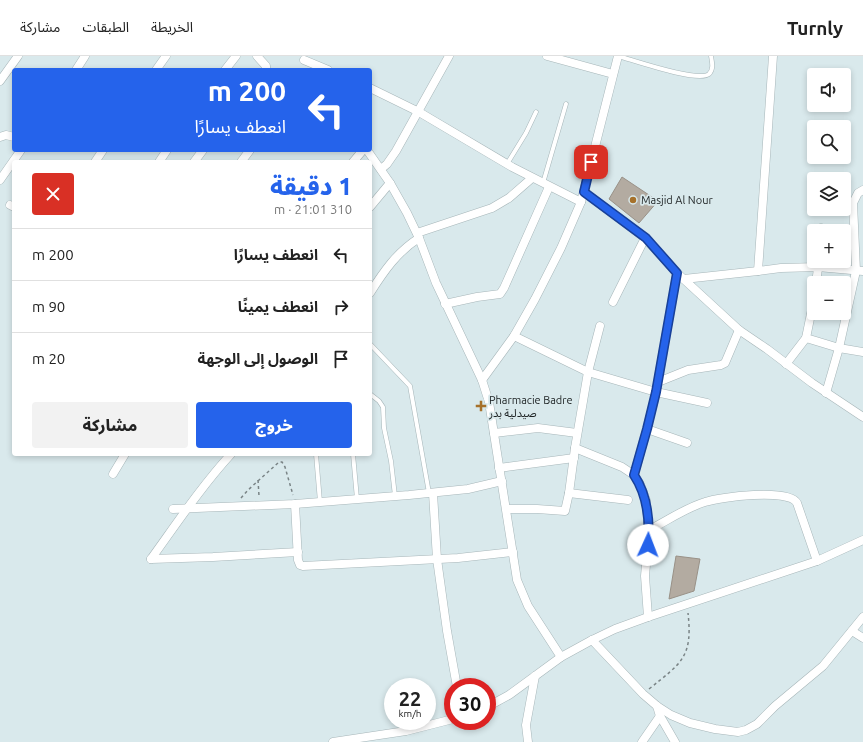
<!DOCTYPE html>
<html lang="ar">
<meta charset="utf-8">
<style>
:root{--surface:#fff;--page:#f2f2f2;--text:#222;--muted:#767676;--line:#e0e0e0;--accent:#2563eb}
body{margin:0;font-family:Ubuntu,"Noto Sans Arabic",sans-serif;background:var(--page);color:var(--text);direction:rtl;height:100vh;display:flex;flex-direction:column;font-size:15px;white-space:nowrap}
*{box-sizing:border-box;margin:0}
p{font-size:13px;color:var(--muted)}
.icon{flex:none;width:22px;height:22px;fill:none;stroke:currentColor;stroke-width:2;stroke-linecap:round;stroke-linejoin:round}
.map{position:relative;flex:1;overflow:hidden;direction:ltr}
.side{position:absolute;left:12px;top:104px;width:360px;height:296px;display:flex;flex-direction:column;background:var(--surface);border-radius:4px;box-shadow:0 2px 6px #0003;direction:rtl}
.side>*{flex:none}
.guide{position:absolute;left:12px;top:12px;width:360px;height:84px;border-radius:4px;box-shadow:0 2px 6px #0003;direction:rtl;background:#2563eb;color:#fff;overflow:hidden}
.fabs{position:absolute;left:807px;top:12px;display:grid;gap:8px}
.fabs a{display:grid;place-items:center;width:44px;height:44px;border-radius:4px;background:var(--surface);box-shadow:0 2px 6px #0003;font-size:20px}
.speed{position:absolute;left:384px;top:622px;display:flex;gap:8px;font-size:20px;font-weight:700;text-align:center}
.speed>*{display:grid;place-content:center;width:52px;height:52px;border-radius:50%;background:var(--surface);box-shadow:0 2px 6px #0003;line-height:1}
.speed small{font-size:10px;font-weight:400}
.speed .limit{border:6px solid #d22;background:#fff;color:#111}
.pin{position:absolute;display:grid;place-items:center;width:34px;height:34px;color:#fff;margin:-17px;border-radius:8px;box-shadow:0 2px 6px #0006}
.me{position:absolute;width:44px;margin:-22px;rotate:2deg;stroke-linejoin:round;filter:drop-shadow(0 0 3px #0008)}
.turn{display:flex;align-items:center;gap:14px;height:84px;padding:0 20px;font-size:18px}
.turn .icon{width:52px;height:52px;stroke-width:2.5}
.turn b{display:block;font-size:28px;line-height:34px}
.round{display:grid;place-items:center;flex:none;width:42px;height:42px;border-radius:4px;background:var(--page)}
.head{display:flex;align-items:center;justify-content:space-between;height:68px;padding:0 20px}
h1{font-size:24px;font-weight:800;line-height:30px;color:var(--accent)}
.cta{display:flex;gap:8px;margin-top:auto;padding:8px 20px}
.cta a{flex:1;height:46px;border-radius:4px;background:var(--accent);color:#fff;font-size:16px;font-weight:800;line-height:46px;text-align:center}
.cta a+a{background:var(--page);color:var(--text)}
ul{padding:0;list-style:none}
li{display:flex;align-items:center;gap:12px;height:52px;padding:0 20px;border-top:1px solid var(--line)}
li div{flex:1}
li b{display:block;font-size:15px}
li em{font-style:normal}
header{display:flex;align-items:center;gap:24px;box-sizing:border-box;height:56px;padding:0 20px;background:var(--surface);border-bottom:1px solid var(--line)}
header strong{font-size:19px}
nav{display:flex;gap:22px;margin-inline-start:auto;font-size:14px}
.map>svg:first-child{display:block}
</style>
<header>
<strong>Turnly</strong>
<nav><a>الخريطة</a><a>الطبقات</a><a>مشاركة</a></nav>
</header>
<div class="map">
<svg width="863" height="686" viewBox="0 0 863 686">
<rect width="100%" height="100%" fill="#d9e9ec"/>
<!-- building -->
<g fill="#b3aba1" stroke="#999187">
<path d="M622,121L658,145L639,167L609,143Z"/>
<path d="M676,500L700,503L694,535L669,543Z"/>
</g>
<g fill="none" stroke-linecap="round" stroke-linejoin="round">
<!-- lane casing -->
<g stroke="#a7b6b9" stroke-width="5">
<g id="lane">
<path d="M618,0C633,4 698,27 709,18C714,13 712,6 711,0"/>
<path d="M507,108L526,77L536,56"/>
<path d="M543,127L566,48"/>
<path d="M370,288L410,330L429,437"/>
<path d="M370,338L379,345L383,351L384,372L391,405L395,440"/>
<path d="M316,398L320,446"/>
<path d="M353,398L357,443"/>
</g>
</g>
<!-- street casing -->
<g stroke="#a7b6b9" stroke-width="9">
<g id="street">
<path d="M257,0L266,10V14"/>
<path d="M547,0L613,18"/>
<path d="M773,0L758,215L781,212L818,211L863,215"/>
<path d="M304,4L328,14"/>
<path d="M76,14L85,0"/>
<path d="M156,14L166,0"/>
<path d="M225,14L236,0"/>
<path d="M0,25L18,0"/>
<path d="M370,32L419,56L512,111L581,146"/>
<path d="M0,81L6,79L14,81"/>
<path d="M367,94L390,127L407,157L419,182L436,227L482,324L489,346L517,524L528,550L561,601L592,584L615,573L648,561L817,505L863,484"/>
<path d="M95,106L103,94"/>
<path d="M159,106L167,94"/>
<path d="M194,106L203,94"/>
<path d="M241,106L250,94"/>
<path d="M353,106L363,94"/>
<path d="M381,113L387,108L396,95L449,0"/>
<path d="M0,124L21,94"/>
<path d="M584,136L645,182L677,217L739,274L767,293L812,327L863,361"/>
<path d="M10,149L14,151"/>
<path d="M370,151L390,127"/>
<path d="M821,175V172"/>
<path d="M417,177L492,152L509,142L532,122"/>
<path d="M684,223L758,215"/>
<path d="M816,227L819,205"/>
<path d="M370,237C384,215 397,196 419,182"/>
<path d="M814,243L806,282L839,292L863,296"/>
<path d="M613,246L645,182"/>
<path d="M445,248L477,241L500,238L504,232L549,131"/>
<path d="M600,270L588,316L575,392L622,411L634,419L640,428L646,444L649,474"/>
<path d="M514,280L588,316L656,336L707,347"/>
<path d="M786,308L806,282"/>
<path d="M482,324L514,280L535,243L561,192L581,146L618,0"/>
<path d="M658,326L688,314L721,309L725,307L739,274"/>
<path d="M826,337L839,292L856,215L853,147L858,137L863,134"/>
<path d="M647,373L687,387"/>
<path d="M494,377L538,372L577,377"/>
<path d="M499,412L574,402"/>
<path d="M113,418L125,398"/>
<path d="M634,419L647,373L656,336L677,217"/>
<path d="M433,437L437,503L447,575L457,631"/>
<path d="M569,437L628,444"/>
<path d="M295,448L298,504L300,509L303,510L458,502L513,496"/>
<path d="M173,453L295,448L409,439L468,433L502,425"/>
<path d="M507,453H537L565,455L569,437L575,392"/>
<path d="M151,503L213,501L298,496"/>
<path d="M151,503C177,467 201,431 231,398"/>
<path d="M648,561L645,520L649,474C667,465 685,452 705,446C720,441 789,432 797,447L817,505"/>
<path d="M852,575L863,582"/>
<path d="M592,584L643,638L657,650L671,659L690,667L715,673L738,676L746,674L757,668L775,650L823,610L863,561"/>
<path d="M657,650L660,660L675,686"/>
<path d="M487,651L509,639L561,601"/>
<path d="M333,686L406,675L453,663"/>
<path d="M528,686L526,669L535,620"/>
<path d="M642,686L660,660"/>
</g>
</g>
<!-- path -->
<g stroke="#7a8486" stroke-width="1.5" stroke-dasharray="3 3" stroke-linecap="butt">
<path d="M258,424L259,440"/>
<path d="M241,442L248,434L279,406H282L285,411L293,439"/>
<path d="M649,633C681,607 693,602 688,557"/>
</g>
<!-- lane -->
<use href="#lane" stroke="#fff" stroke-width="4"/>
<!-- street -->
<use href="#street" stroke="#fff" stroke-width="8"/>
</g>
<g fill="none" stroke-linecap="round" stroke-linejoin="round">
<!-- route casing -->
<g stroke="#184099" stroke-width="10">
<path id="route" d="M591,106L584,136L646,182L677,217L656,336L647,373L634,419C648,440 650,465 648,489"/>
</g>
<!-- route -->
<use href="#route" stroke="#2563eb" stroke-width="7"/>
</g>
<!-- markers -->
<g fill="#a6712b" stroke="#d9e9ec" stroke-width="1.5">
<circle cx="633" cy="144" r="4"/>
<path d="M479 344h4v4h4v4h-4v4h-4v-4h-4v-4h4z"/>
</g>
<g text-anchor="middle" stroke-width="3.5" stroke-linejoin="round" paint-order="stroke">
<!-- poi labels -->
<g font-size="11" fill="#1b2021" stroke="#d9e9ec" text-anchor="start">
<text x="641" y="148">Masjid Al Nour</text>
<text x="489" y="348">Pharmacie Badre<tspan x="489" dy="13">صيدلية بدر</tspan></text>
</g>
</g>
</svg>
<div class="fabs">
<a><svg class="icon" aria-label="sound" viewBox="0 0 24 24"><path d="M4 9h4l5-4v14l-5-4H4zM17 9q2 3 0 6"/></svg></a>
<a><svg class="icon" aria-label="search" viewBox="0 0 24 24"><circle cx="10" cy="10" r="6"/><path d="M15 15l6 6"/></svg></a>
<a><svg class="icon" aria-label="layers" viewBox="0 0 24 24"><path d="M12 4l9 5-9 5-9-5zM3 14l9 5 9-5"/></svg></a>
<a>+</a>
<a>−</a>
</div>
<div class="speed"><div>22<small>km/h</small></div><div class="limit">30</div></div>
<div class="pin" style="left:591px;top:106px;background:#d93025"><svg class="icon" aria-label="arrive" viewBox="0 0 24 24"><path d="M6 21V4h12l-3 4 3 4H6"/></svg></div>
<svg class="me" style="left:648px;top:489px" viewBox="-20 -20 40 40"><circle r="19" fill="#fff"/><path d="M0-13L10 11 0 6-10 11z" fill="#2563eb"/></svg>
<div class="guide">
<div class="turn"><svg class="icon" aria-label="left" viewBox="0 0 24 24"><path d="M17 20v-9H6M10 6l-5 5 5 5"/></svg><div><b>200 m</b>انعطف يسارًا</div></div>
</div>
<section class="side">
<div class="head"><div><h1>1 دقيقة</h1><p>310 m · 21:01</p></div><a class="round" style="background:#d93025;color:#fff"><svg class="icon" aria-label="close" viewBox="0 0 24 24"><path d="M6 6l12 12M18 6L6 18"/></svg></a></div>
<ul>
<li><svg class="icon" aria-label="left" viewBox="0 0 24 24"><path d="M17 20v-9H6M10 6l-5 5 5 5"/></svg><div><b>انعطف يسارًا</b></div><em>200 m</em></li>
<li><svg class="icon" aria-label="right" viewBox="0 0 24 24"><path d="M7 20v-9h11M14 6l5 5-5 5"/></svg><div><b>انعطف يمينًا</b></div><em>90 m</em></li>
<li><svg class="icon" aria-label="arrive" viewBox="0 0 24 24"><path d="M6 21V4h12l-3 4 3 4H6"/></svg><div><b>الوصول إلى الوجهة</b></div><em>20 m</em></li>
</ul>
<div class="cta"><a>خروج</a><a>مشاركة</a></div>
</section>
</div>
